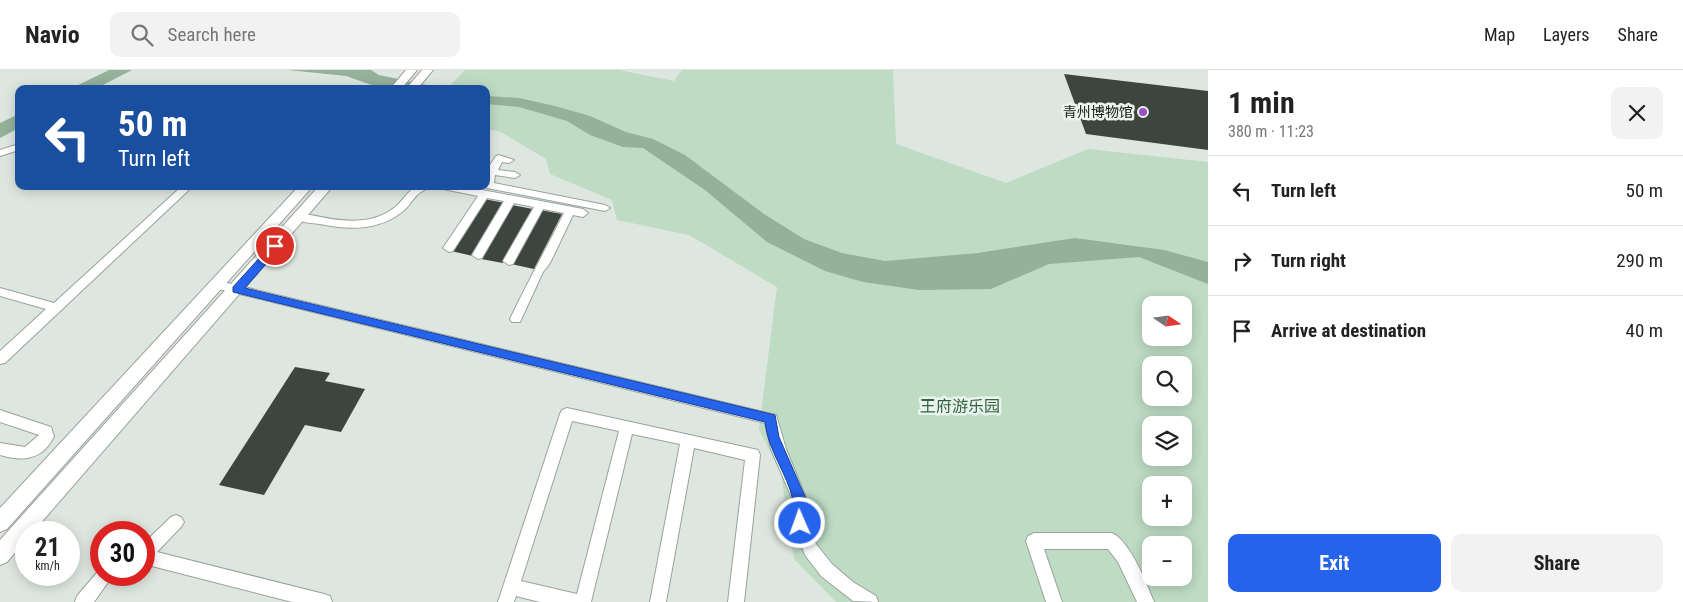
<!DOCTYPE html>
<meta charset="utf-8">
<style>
:root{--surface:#fff;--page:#f2f2f2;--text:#222;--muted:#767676;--line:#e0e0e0;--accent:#2563eb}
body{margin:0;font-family:"Roboto Condensed","Noto Sans SC",sans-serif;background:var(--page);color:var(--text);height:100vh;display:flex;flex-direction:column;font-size:19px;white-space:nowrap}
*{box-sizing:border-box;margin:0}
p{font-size:16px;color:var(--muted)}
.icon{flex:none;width:28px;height:28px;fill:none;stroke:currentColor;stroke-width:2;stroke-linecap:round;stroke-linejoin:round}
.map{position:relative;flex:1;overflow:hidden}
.drawer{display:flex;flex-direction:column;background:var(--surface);width:475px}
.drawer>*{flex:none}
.hud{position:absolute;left:15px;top:15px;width:475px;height:105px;border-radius:10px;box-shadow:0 2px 12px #0003;background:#1a4fa0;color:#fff;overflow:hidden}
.needle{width:32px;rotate:103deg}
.controls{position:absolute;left:1142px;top:226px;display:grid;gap:10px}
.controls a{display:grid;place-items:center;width:50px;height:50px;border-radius:10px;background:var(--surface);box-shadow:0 2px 12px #0003;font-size:25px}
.speed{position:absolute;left:15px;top:451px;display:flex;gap:10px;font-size:25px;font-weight:700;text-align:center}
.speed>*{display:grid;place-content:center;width:65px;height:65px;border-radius:50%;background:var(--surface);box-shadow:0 2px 12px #0003;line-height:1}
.speed small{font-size:12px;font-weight:400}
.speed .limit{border:8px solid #d22;background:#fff;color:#111}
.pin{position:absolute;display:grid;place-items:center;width:42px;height:42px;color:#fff;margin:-21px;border:2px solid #fff;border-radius:50%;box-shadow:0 1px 5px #0007}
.me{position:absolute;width:55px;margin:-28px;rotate:358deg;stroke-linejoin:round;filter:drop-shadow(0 0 4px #0008)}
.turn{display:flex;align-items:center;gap:18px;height:105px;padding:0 20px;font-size:22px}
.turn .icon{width:65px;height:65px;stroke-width:2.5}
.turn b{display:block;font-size:35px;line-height:42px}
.round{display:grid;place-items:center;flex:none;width:52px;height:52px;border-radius:10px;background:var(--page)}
.head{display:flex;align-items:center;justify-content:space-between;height:85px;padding:0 20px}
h1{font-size:30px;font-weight:700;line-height:38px}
.button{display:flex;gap:10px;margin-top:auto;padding:10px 20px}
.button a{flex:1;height:58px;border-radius:10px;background:var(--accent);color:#fff;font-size:20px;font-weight:700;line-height:58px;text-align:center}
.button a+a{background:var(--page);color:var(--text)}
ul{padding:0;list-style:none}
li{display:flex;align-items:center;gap:15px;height:70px;padding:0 20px;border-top:1px solid var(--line)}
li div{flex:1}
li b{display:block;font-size:19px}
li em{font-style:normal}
header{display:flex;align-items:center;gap:30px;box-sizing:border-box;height:70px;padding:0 25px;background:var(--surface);border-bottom:1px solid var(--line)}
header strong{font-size:24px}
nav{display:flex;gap:28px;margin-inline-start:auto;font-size:18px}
.search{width:350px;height:45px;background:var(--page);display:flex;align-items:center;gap:12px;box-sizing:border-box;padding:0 18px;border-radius:10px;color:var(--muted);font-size:19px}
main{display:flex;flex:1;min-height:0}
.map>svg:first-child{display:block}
</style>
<header>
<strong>Navio</strong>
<div class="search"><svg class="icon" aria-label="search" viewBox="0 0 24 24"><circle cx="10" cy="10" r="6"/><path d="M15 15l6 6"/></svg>Search here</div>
<nav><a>Map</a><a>Layers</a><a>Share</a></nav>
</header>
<main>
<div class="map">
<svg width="1208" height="532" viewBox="0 0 1208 532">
<rect width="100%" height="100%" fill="#dde7df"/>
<!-- green -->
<path fill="#bedbc4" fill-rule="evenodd" d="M465,0H619L674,11L682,0H893L896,74L1006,113L1088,79L1208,92V532H836L794,489L781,404L759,359L777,217L689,165L617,150L612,130L550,104L546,89L499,61L486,59V19H447ZM1151,235H1184V268H1151ZM1151,295H1184V328H1151ZM1151,355H1184V388H1151ZM1151,415H1184V448H1151ZM1151,475H1184V508H1151Z"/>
<!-- water -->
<g fill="#94b19a">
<path d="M109,0H132L95,19H70Z"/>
<path d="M288,0H371L379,5L446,19H383L346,6Z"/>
<path d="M486,26L519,28L555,36L590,46L626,62L653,69L685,85L764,144L804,169L842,183L885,191L978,183L1075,168L1164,180L1208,192V214L1139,187L1049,194L991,219L919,220L863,212L825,201L767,172L705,120L643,78L623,77L590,65L567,51L519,37L486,34Z"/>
<path d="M19,44V58L0,68V53Z"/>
</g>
<!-- building -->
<g fill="#3d453f">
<path d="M1064,4L1208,21V80L1086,64Z"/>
<path d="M484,129L505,133L473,186L451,181Z"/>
<path d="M512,135L533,139L503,193L481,189Z"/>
<path d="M540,140L562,144L534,199L511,194Z"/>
<path d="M295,297L330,303L325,311L365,319L341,362L305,355L264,425L219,415Z"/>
</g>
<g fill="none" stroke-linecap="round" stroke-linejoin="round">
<!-- minor casing -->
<g stroke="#99a29b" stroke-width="2">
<g id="minor">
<path d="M19,74V80L0,86V80Z"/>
<path d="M499,85L514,90L509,93L502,92L498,100L515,102L520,105L515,108L495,105L494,113L605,135L610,138L605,141L487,118L485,116L486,98H488L496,86Z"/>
<path d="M182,116H193L5,293L0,294V281L46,239L0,226V218L54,233Z"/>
<path d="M416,116H430C426,120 421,121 417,125C412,130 408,138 402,142C378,161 348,160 320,154C312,153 300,153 295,147L300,143C331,149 366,159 394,138C402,132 407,122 416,116Z"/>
<path d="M438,116H461L583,139L588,143L583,147L573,145L550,193L543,202L520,252H512L510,249C527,213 546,179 564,143L543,139L513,194L509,195L503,191L534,137L514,133L482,188L478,189L472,185L504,131L487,128L453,181L449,182L443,178L478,126L443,119Z"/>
<path d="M219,211L776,345L786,379L806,428L809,454L816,474L832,494L853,512L876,526L878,532L853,531L821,506L805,485L793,454L792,428L771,379L765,353L215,218L213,215L215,212Z"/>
<path d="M567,338L758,380L760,385L744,532H728L745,390L694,378L666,532H650L680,374L632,364L591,532H540L516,526L514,532H498L560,344L562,340ZM572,351L619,361L577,524L521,511Z"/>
<path d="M0,340L51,357L54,366C43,390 23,392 0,385V373L25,377L39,365L0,352Z"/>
<path d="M176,445L181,447L184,452L181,457L157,482L324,524L330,526L332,532H292L144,494V473L171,447Z"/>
<path d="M1034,463H1112C1130,471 1147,514 1154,532H1137L1118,492L1108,479H1044L1062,532H1046L1026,471L1028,466Z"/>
<path d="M101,498V505H113L94,532H75L77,526Z"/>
</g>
</g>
<!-- major casing -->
<g stroke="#99a29b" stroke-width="2">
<g id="major">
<path d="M406,0H417L401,19H390Z"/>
<path d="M422,0H433L417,19H406Z"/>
<path d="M299,116H313L7,459L0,462V438Z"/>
<path d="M319,116H333L33,462H26V470L7,492L0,495V470Z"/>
</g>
</g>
<!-- minor -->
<use href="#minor" fill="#fff" fill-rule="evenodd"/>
<!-- major -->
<use href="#major" fill="#fff" fill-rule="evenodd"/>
</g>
<!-- route -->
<path fill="#2563eb" stroke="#184099" d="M275,173L280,176L279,179L245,218L775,345L779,367L807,431L805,457L800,459L795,457C791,448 795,439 793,430C787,403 768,381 765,352L233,222V217L272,174Z"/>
<!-- markers -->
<circle fill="#9a50c3" stroke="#eaf4ec" stroke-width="2" cx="1143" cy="42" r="5"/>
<g text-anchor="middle" stroke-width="5" stroke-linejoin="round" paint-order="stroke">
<!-- far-poi labels -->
<g font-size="14" fill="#181b18" stroke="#eaf4ec" text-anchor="end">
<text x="1133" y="47">青州博物馆</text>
</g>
<!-- park labels -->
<g font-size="16" fill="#336241" stroke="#eaf4ec">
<text x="960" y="342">王府游乐园</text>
</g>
</g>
</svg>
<div class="controls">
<a><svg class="needle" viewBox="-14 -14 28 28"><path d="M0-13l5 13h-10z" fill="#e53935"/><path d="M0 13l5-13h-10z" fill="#767676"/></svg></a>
<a><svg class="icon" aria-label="search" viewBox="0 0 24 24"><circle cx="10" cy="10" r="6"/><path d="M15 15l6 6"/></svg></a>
<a><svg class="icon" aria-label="layers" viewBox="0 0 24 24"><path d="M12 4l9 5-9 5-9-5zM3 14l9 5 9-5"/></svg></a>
<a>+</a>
<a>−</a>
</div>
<div class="speed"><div>21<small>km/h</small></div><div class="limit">30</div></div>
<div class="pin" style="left:275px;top:176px;background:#d93025"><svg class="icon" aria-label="arrive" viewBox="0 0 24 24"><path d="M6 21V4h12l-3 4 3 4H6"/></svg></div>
<svg class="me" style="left:800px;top:453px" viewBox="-20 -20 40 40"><circle r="17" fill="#2563eb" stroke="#fff" stroke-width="3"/><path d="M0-11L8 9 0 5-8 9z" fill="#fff"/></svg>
<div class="hud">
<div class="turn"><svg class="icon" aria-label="left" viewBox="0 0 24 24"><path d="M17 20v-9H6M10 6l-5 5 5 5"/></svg><div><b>50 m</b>Turn left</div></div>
</div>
</div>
<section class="drawer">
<div class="head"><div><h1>1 min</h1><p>380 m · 11:23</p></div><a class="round"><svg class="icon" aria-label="close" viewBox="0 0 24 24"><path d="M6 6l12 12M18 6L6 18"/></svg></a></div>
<ul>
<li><svg class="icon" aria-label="left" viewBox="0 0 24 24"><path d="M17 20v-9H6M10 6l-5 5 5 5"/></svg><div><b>Turn left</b></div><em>50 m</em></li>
<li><svg class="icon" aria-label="right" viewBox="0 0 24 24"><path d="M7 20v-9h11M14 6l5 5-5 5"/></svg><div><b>Turn right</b></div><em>290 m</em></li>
<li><svg class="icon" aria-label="arrive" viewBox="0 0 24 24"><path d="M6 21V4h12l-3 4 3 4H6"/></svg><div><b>Arrive at destination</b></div><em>40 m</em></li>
</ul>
<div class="button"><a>Exit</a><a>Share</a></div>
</section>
</main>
